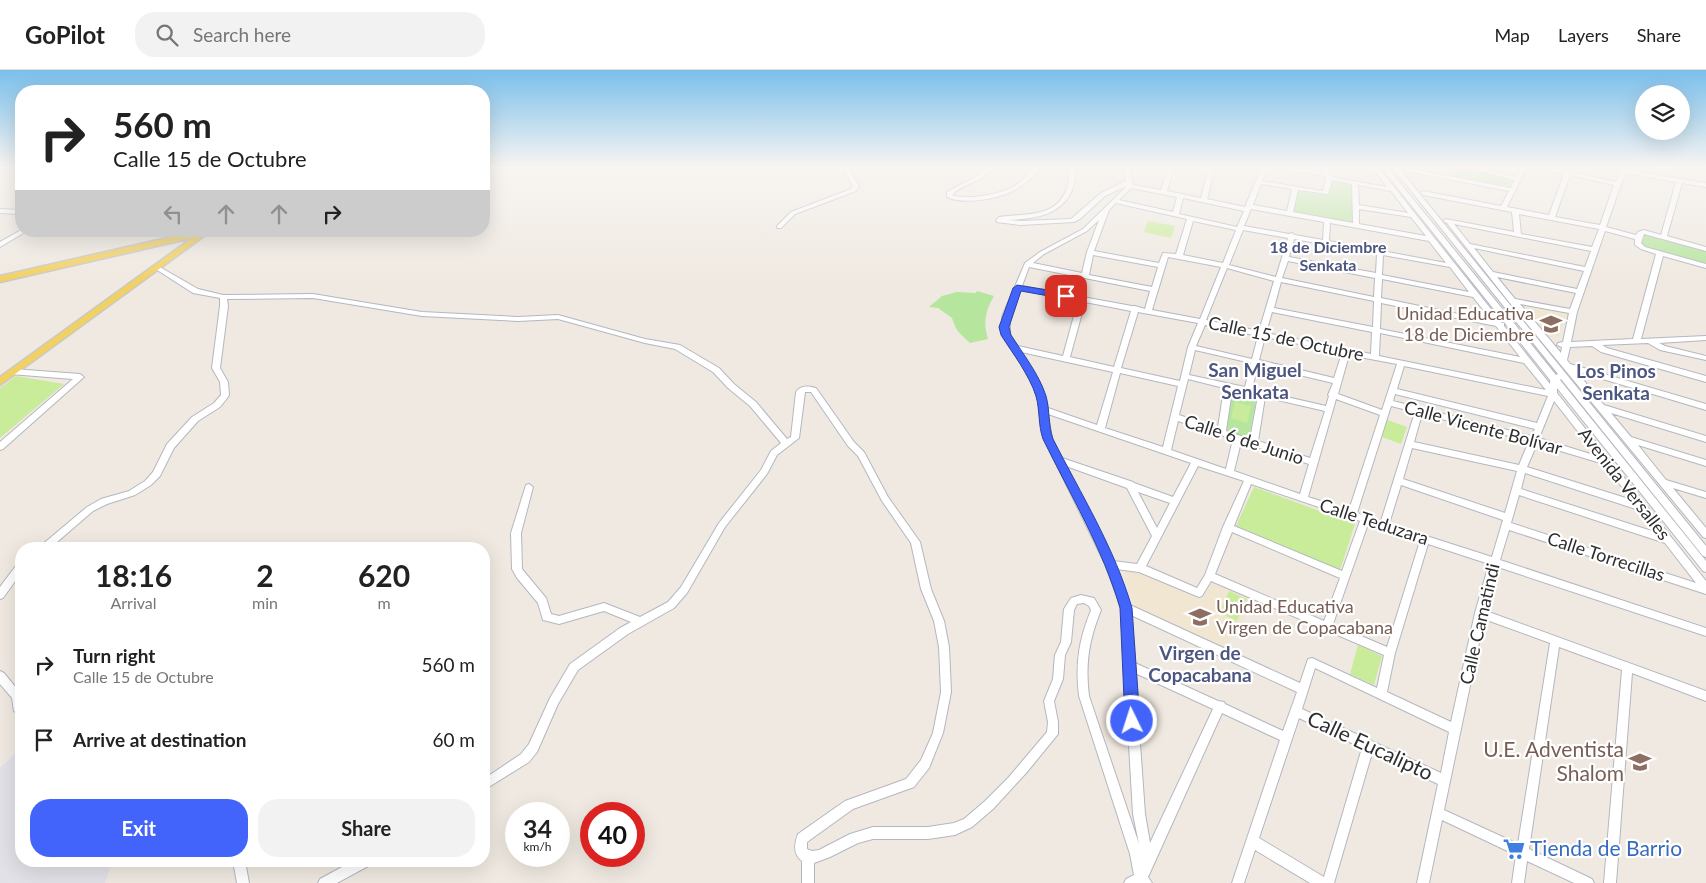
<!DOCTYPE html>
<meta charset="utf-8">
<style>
:root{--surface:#fff;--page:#f2f2f2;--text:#222;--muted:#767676;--line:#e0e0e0;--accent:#4264fb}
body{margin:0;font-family:Lato,sans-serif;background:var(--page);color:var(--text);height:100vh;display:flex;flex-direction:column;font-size:19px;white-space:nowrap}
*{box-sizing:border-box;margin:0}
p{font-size:16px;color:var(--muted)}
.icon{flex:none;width:28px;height:28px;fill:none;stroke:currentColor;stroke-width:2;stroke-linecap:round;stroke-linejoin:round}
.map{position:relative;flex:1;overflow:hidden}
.side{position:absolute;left:15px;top:472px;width:475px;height:325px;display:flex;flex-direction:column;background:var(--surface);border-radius:20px;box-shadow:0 5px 20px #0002}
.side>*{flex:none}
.hud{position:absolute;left:15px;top:15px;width:475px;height:152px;border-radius:20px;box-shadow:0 5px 20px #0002;background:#fff;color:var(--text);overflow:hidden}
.fabs{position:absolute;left:1635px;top:15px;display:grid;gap:10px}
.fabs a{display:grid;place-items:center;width:55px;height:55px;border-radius:50%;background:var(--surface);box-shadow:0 5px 20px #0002;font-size:25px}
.speed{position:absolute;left:505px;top:732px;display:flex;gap:10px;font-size:25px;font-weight:700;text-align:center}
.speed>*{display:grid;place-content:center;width:65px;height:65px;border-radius:50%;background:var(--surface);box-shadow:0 5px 20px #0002;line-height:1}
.speed small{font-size:12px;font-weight:400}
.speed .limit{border:8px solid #d22;background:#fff;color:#111}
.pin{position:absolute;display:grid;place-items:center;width:42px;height:42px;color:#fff;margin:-21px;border-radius:10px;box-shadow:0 2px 8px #0006}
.me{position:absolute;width:55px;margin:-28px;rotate:356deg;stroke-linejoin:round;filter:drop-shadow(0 0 4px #0008)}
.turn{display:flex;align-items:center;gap:18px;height:105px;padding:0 15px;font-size:22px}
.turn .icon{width:65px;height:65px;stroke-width:2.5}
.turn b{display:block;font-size:35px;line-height:42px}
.lanes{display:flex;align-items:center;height:48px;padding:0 15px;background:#0003;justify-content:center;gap:25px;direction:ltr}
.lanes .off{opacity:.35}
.eta{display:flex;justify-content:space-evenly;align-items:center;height:85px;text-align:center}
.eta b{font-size:30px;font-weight:700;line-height:35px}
.cta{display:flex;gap:10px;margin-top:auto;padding:10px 15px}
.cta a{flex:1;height:58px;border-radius:20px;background:var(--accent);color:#fff;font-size:20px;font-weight:700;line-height:58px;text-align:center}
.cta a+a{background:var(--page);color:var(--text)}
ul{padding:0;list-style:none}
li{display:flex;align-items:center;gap:15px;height:75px;padding:0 15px}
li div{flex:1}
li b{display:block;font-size:19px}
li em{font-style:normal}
header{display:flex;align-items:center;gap:30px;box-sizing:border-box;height:70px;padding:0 25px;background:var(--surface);border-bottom:1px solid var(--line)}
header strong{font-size:24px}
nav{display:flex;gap:28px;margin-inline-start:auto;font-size:18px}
.search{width:350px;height:45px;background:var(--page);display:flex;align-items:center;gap:12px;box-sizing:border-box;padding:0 18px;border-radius:20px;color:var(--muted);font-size:19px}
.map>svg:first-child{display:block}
</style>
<header>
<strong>GoPilot</strong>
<div class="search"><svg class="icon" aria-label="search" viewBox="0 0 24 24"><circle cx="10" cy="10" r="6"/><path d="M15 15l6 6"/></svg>Search here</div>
<nav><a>Map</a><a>Layers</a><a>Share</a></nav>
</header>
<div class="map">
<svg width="1706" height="813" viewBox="0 0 1706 813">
<rect width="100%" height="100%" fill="#efe9e1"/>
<!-- industrial -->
<path fill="#e3e1e8" d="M21,678V791H112L105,813H0V698Z"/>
<!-- education -->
<g fill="#f0e6d1">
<path d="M1524,232L1569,242L1558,267H1550L1522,235Z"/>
<path d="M1125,500L1139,501L1202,530L1212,513L1252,530L1241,556H1236L1226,579L1135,537L1123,504Z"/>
</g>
<!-- green -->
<g fill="#b6e59e">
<path d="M1445,97H1464L1513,109L1509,116L1452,106Z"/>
<path d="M1332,110L1353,114L1352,153L1294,142L1297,121L1328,125Z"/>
<path d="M1643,163L1706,181V195L1640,175Z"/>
<path d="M977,221L994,226C985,241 983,253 988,269L970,273C959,262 957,263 952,248L938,238L929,237L942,226L957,222L976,223Z"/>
<path d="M1231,320L1257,326L1249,368L1226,361Z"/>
</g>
<!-- pitch -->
<g fill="#c9ec9a">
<path d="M1148,151L1175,156L1171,168L1144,162Z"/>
<path d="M16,306L64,314L0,368V318Z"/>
<path d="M1235,332L1251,336L1247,353L1231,348Z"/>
<path d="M1387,350L1407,357L1401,374L1382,367Z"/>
<path d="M1254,417L1355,454L1340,500L1235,458Z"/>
<path d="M1229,521L1247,529L1237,551L1219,543Z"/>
<path d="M1358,575L1382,586L1374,615L1350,604Z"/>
</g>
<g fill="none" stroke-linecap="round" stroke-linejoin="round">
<!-- minor casing -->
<g stroke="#b4b7c1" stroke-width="2">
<g id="minor">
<path d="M842,97H848L859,116L856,121L795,144L781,158H777V156L791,142L851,119L853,116Z"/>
<path d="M988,97H994C982,113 963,113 952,125C967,131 1001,124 1014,116C1022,111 1029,103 1035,97H1041C1035,105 1027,113 1018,118C1002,129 964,135 947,127V122L975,107Z"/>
<path d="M1069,97H1075C1076,105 1075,113 1072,120C1061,146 1033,149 1008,150L1020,151L1071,149L1101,123L1126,111L1123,97H1129L1133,115L1161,120L1168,97H1174L1167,121L1201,128L1209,97H1215L1207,129L1245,137L1260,101L1246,98L1245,97H1268L1262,111L1323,121L1326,108L1325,106L1282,99L1279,97H1292L1323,102L1321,97H1327L1331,107L1387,117L1375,101L1359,97H1378L1502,253H1504V256L1550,314V310L1381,97H1387L1556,305L1558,304L1392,97H1398L1706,476V487L1703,486L1561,309L1560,310L1706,491V502L1703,501L1557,318V323L1706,511V524L1509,460L1500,490L1706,558V566L1498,497L1486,541L1706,621V631L1632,603L1616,813H1604L1622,600L1559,577L1529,779L1592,809L1594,813H1574L1527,791L1524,813H1512L1516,785L1442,750L1429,813H1417L1438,714L1372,683L1334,813H1310L1255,780L1244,813H1232L1280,670L1222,643L1153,796L1148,807L1152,813H1124L1126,809L1134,805L1130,784L1079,626C1075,593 1079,570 1091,540L1089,536L1084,533L1077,534L1074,540L1071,572L1065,585L1063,609L1054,631L1058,652V664L1027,702L993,739L972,757L955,765L928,769H873L858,773L830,787L814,793V813H802V791C793,784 794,774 798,764L845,731L906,709L921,690L933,663L941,622L939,577L934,551L921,519L911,473L882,431L858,386L848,376L811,322H805L799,368L777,385L767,404L725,457L687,523L674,538L628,564L578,600L558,634L537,682L529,692L484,720V709L521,684L529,674L550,628L570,594L620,558L631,552L604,541L559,554L543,550L538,533L517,508L512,499L511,463L526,415L529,414L533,417L521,463L522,499L546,528L551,544L559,546L604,533L640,547L668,532L681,517L719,453L761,400L771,381L781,373L750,336L728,318L713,302L675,279L645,273L558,249L518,251L422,246L313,228L227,229L228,236L220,298L228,312L229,325L228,327L220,337L198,351L174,378L160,406L151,415L135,425L107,434L93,441L49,479H37L87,437L101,429L129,421L145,411L153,402L167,374L192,347L214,333L221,325L220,312L212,298L220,236V228L193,223L154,198V196H158L198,219L223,225L313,224L422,242L518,247L558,245L645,269L680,275L719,298L734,314L756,332L787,369L791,367L796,322C801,315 808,316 816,318L854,372L864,382L888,427L920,472L931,519L944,551L949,577L951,622L943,663L929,698L914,717L853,739L807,772V779L812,781L819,780L850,764L873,757H928L954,753L964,749L985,731L1008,708L1047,662L1048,652L1044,631L1053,609L1055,585L1061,572L1064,539L1071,528L1081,525L1094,528L1101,540C1089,570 1085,593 1089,626L1139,774L1133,744L1121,538L1105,494L1044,369L1038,331L1034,318L1021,294L1002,265V247L1025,193L1040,182L1083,159L1127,116L1105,126L1080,149L1074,152L1020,155L997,152L996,151L999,147C1023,143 1054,149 1066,121C1069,113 1070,105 1069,97ZM1332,110L1352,114L1353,153L1293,142L1298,120L1328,124ZM1261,114L1292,119L1287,141L1253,135ZM1358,115L1391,121L1408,143L1359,135ZM1131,118L1177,127L1173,142L1119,130ZM1183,128L1244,141L1237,157L1179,144ZM1116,133L1187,149L1176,184L1163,183L1159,193L1094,181L1109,140ZM1251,139L1324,152L1323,170L1295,165L1292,163L1289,164L1244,156ZM1359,139L1411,147L1426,166L1359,154ZM1099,150L1087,182L1082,203L1033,193L1044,184L1087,161ZM1193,151L1236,160L1223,193L1183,185ZM1330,153L1429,171L1446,193L1329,171ZM1243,160L1288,168L1276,207L1229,195ZM1294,169L1377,184L1376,203L1289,187ZM1093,185L1158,197L1152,217L1089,205ZM1383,185L1450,197L1469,222L1382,205ZM1168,187L1221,197L1200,249L1152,240ZM1288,191L1375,208L1374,227L1282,208ZM1029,197L1150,221L1145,239L1135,236H1132L1022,216ZM1227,198L1274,211L1259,261L1206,250ZM1382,209L1473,227L1492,251L1381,228ZM1281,212L1374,231L1373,257L1274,238ZM1020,220L1078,231L1063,286L1018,276L1010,265V247ZM1085,232L1131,241L1114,297L1070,287ZM1381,233L1496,256L1520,287L1380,259ZM1138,242L1198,253L1188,277L1180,311L1121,298ZM1272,242L1372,262L1371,284L1266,263ZM1205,255L1258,266L1252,289L1196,276ZM1380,263L1524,293L1546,320L1379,286ZM1265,267L1342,283L1334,308L1259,290ZM1195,280L1251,293L1245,317L1189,305ZM1021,282L1113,302L1097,355L1048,338L1042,318ZM1349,285L1397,294L1382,340L1338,324ZM1258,295L1333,313L1328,325L1329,326L1326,336L1252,319ZM1404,296L1548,326L1537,353L1397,319ZM1120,303L1178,316L1163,377L1105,358ZM1188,309L1224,318L1218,358L1179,345ZM1232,320L1258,326L1250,369L1226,361ZM1395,324L1535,359L1531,366L1393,331ZM1265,327L1325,341L1310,388L1258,371ZM1336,329L1380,345L1349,440L1308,427ZM1554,331L1597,386L1539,368ZM1391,336L1415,342L1381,451L1357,443ZM1048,344L1191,393L1173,427L1134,413L1133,412L1062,388L1052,369ZM1422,344L1529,371L1519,395L1414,372ZM1178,351L1233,369L1226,399L1171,380ZM1241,372L1309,394L1300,424L1234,401ZM1537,374L1604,394L1632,430L1527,397ZM1412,378L1517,401L1505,443L1403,409ZM1066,396L1127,418L1152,466L1137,494L1113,491ZM1198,396L1244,411L1223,457L1205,505L1197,518L1146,496ZM1525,403L1639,440L1658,463L1521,419ZM1251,414L1360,451L1342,501L1234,456ZM1401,415L1503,450L1492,487L1389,454ZM1138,422L1170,433L1157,458ZM1519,425L1665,473L1696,513L1511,453ZM1368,454L1420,471L1387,577L1333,554ZM1232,462L1340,508L1324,551L1215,504ZM1428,474L1489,494L1475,543L1451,652L1387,622L1395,583ZM1116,499L1139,502L1199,527L1202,526L1211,511L1384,585L1377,618L1312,588L1308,589L1300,613L1130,535ZM1131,545L1297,622L1283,661L1225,634L1224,632L1218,631L1135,593ZM1484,549L1550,573L1518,774L1444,740ZM1315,598L1449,662L1441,703L1302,639ZM1135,603L1213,639L1150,773L1145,744ZM1299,648L1362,678L1324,807L1259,768Z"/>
<path d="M1403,97L1511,118L1514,110L1465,97H1474L1516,107L1521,97H1527L1507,137L1549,145L1564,104L1539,98L1538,97H1548L1566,101L1567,97H1573L1571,102L1616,112L1621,97H1627L1626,100L1706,113V117L1682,113L1667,166L1706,177V181L1644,164L1641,173L1645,177L1706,194V198L1663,186L1641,269L1706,266V270L1659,273L1665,276L1706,286V290L1660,280L1648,273L1602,275L1607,278L1706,306V312L1601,282L1592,276L1570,277L1567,290L1570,294L1706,334V340L1576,301L1604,335L1706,366V372L1611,343L1631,367L1706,390V396L1638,375L1666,410L1706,422V428L1673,418L1706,458V468L1703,467L1509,232L1447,153L1443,151L1446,149L1514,162L1512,142L1423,125L1420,123L1423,121L1501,136L1509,121L1401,100V98ZM1625,103L1676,112L1661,165L1644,160L1638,162L1636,165L1606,157ZM1570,105L1614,115L1600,155L1555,147ZM1519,144L1599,159L1592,177L1521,164ZM1454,154L1591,181L1585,197L1470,174ZM1605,161L1635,169V175L1641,179L1656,184L1633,269L1571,272L1577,242ZM1474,178L1584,201L1577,219L1493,202ZM1497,207L1576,223L1570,239L1515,229ZM1520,234L1569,243L1563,272L1558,273L1557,275L1562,277L1561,283Z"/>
<path d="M0,139L21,140V144L0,143Z"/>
<path d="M21,160V161H27L0,177V172Z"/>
<path d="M13,299L80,304L84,307L3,379L0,380V372L73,309L10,304L9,302Z"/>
<path d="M21,492V503L3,528L0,529V517L18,493Z"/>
<path d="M0,601L4,603L21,624V646L14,641L12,628L0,614Z"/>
<path d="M233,791H245L249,813H237Z"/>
<path d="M353,791H372L370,795L337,813H318L320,809Z"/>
</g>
</g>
<!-- major casing -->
<g stroke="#c9c9c9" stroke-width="3">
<path id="major" d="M201,161H211L0,315V307L192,168L0,212V206L193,162L198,163Z"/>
</g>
<!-- minor -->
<use href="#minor" fill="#fff" fill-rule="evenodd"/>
<!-- major -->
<use href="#major" fill="#f2d163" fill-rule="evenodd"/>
</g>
<!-- sky -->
<linearGradient id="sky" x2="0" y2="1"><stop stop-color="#7abfeb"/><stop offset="0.46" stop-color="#f8f5f2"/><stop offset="1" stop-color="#f8f5f2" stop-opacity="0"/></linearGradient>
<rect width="1706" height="211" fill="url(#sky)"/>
<!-- route -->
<path fill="#4264fb" stroke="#2b41a3" d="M1017,215L1066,223L1071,226L1066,229L1021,221L1009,257L1011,265C1023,284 1039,304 1046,326C1050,340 1048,355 1053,369C1081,424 1115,479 1132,538L1140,651L1138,655L1132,657L1127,655L1125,651L1120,538C1103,479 1070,424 1043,369C1038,355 1040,340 1036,326C1029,304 1013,284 1001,265L999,257L1013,218Z"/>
<!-- icons -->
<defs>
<g id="school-bare" transform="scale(1.725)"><path d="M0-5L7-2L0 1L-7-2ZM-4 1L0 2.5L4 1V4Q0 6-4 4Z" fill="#8d6e63" stroke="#fff" stroke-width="2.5" paint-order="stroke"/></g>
<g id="supermarket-bare" transform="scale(1.725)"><path d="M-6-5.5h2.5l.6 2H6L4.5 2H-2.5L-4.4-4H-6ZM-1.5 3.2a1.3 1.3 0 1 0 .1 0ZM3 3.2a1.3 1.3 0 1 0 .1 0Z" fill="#3f7fe0" stroke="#fff" stroke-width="2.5" paint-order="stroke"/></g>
</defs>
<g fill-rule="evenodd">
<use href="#school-bare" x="1551" y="254"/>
<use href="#school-bare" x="1200" y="547"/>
<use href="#school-bare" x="1640" y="692"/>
<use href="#supermarket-bare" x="1514" y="779"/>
</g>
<g text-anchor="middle" stroke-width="4.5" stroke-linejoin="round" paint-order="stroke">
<!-- far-neighbourhood labels -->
<g font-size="16" font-weight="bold" fill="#4d5680" stroke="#fff">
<text x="1328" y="183">18 de Diciembre<tspan x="1328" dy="18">Senkata</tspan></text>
</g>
<!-- education labels -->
<g font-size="18" fill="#785e54" stroke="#fff" text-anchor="end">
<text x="1534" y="250">Unidad Educativa<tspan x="1534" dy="21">18 de Diciembre</tspan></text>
<text x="1216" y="543" text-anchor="start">Unidad Educativa<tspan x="1216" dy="21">Virgen de Copacabana</tspan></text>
</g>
<!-- street labels -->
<g font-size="18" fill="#2e2e2e" stroke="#fff">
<text transform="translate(1286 269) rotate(12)" y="6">Calle 15 de Octubre</text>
<text transform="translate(1483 358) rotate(15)" y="6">Calle Vicente Bolívar</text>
<text transform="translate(1244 370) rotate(18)" y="6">Calle 6 de Junio</text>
<text transform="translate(1624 414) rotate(52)" y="6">Avenida Versalles</text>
<text transform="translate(1374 452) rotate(18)" y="6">Calle Teduzara</text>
<text transform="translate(1606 487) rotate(18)" y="6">Calle Torrecillas</text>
<text transform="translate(1480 554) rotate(-77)" y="6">Calle Camatindi</text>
</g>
<!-- neighbourhood labels -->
<g font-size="19" font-weight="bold" fill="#4d5680" stroke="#fff">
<text x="1255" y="307">San Miguel<tspan x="1255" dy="22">Senkata</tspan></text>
<text x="1616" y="308">Los Pinos<tspan x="1616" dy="22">Senkata</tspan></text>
<text x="1200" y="590">Virgen de<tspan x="1200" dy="22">Copacabana</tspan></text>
</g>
<!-- near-street labels -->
<g font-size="21" fill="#2e2e2e" stroke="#fff">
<text transform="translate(1370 676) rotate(25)" y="7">Calle Eucalipto</text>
</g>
<!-- near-education labels -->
<g font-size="21" fill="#785e54" stroke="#fff" text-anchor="end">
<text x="1624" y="687">U.E. Adventista<tspan x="1624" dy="24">Shalom</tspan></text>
</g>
<!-- near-shop labels -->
<g font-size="21" fill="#366cbe" stroke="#fff" text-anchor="start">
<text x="1530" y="786">Tienda de Barrio</text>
</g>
</g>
</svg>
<div class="fabs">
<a><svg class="icon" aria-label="layers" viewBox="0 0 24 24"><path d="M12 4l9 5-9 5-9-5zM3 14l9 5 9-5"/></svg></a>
</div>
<div class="speed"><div>34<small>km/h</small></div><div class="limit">40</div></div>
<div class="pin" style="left:1066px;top:226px;background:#d93025"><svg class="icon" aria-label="arrive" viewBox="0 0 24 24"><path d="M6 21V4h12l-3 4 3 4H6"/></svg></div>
<svg class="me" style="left:1132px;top:651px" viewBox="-20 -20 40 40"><circle r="17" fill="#4264fb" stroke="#fff" stroke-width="3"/><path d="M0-11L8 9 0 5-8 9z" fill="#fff"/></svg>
<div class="hud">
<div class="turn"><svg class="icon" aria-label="right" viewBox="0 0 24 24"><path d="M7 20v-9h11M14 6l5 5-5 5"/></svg><div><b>560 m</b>Calle 15 de Octubre</div></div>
<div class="lanes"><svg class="icon off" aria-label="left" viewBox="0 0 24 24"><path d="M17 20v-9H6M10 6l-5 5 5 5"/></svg><svg class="icon off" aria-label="ahead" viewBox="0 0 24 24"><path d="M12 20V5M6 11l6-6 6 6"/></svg><svg class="icon off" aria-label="ahead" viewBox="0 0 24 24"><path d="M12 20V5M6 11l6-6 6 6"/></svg><svg class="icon" aria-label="right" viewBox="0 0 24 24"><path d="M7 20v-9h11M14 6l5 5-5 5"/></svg></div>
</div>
<section class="side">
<div class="eta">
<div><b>18:16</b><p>Arrival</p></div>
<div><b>2</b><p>min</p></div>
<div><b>620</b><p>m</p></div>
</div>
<ul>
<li><svg class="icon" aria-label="right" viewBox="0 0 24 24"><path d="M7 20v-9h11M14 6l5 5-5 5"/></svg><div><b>Turn right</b><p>Calle 15 de Octubre</p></div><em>560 m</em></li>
<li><svg class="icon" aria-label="arrive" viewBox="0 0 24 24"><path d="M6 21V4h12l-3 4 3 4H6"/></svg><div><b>Arrive at destination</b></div><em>60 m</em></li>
</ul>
<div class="cta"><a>Exit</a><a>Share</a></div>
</section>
</div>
